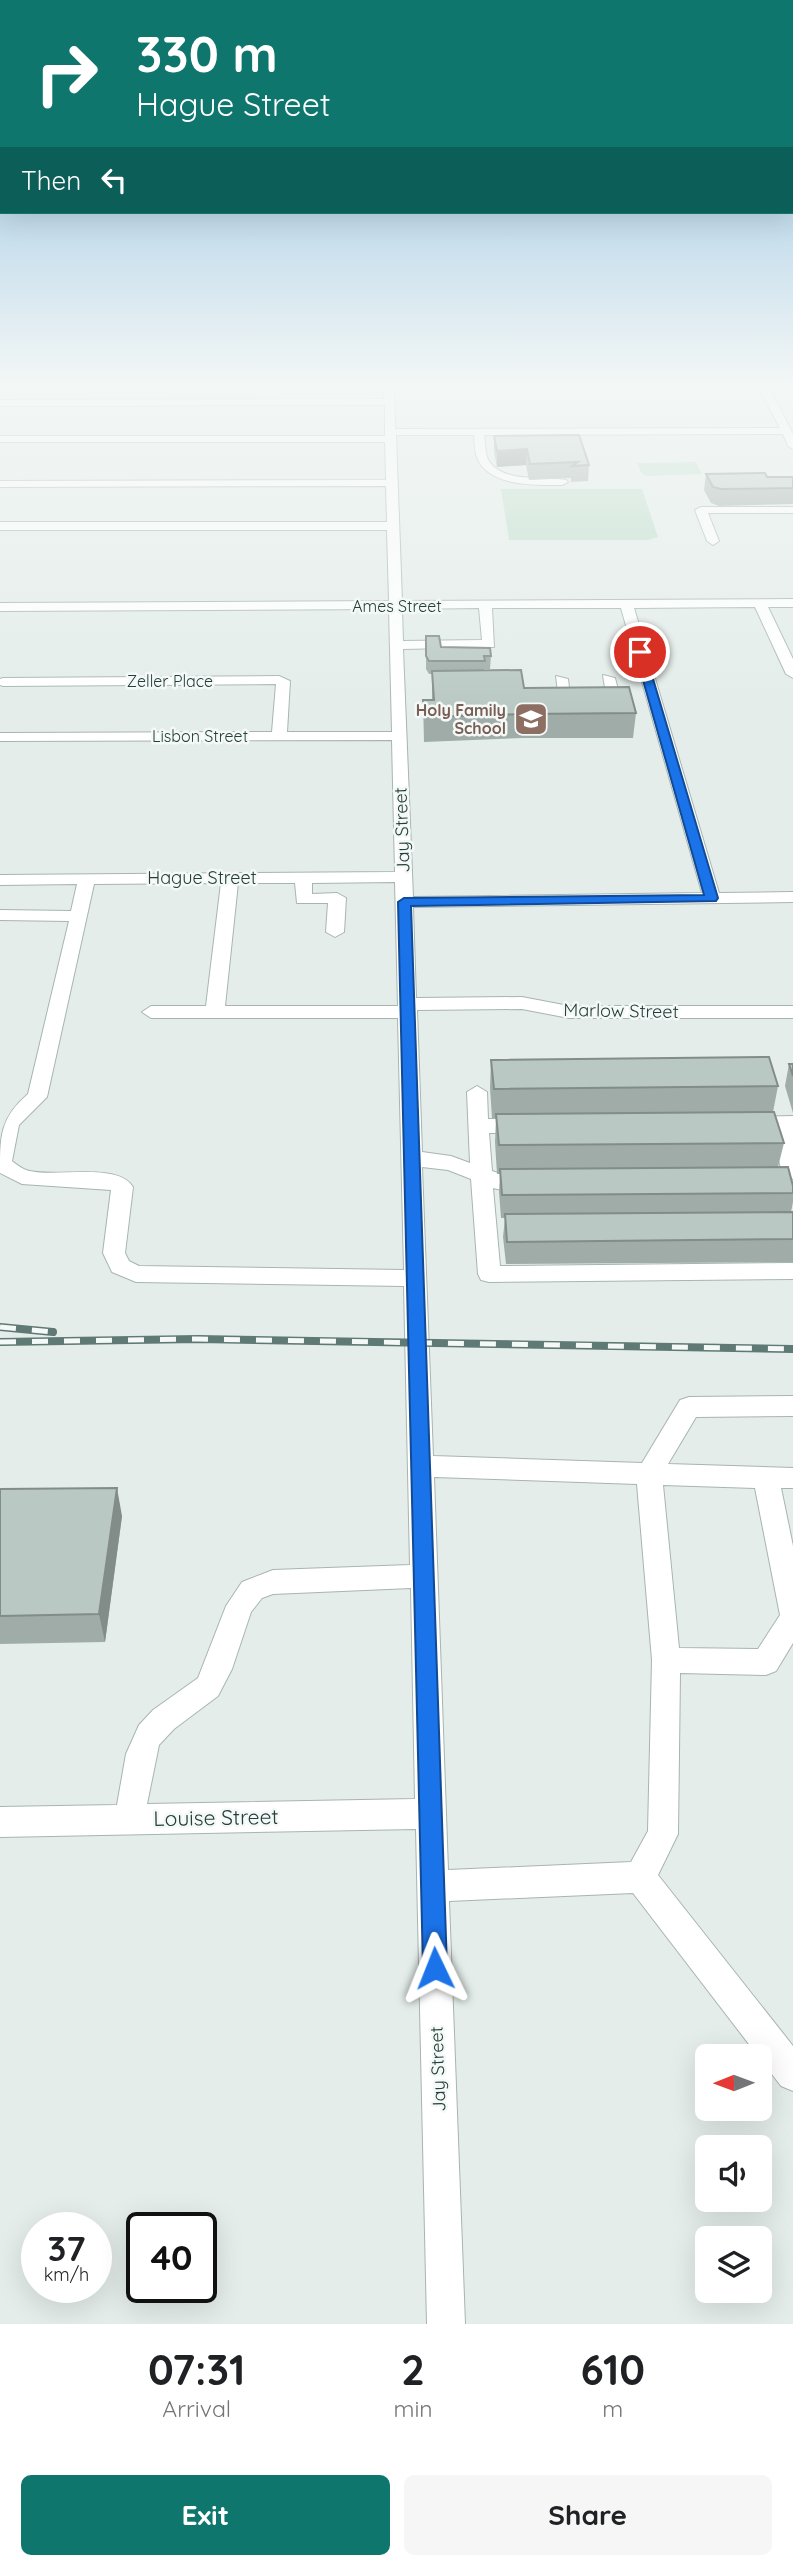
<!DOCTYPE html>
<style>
:root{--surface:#fff;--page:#f6f6f6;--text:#202124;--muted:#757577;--accent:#0f766e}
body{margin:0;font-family:Quicksand,sans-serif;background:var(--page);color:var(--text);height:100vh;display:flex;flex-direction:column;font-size:26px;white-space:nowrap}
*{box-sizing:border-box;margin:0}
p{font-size:23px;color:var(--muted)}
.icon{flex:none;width:38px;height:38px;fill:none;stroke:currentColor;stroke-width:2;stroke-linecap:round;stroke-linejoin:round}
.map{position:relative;height:2324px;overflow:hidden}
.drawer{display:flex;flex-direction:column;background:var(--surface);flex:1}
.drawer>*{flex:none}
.banner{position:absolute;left:0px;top:0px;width:794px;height:214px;box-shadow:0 7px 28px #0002;background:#0f766e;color:#fff;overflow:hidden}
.needle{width:46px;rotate:269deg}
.fabs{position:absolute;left:695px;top:2044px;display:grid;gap:14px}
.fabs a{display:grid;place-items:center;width:77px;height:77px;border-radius:10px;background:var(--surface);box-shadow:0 7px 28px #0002;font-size:35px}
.speed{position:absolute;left:21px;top:2212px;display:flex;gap:14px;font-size:35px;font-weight:700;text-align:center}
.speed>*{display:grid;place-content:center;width:91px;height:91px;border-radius:50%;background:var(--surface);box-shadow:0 7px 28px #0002;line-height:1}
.speed small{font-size:18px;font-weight:400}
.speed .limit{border:4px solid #111;border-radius:10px;background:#fff;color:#111}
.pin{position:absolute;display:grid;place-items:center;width:60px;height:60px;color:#fff;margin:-30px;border:4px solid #fff;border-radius:50%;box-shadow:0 2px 7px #0007}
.me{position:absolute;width:77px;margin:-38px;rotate:358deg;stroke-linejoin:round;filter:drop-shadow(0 0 5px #0008)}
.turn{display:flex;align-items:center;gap:24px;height:147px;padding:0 21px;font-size:32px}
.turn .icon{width:91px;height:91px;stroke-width:2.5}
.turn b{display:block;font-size:49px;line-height:60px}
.then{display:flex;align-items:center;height:66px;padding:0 21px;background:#0003;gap:14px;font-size:26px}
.eta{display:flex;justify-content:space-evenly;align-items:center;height:119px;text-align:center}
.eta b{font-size:42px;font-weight:800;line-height:49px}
.primary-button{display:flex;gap:14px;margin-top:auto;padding:14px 21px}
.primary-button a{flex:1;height:80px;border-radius:10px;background:var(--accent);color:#fff;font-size:28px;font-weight:800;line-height:80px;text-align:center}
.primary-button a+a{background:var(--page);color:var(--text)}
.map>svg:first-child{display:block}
</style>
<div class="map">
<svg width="793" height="2324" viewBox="0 0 793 2324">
<rect width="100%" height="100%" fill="#e4edea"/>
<!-- green -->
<g fill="#beddc9">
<path d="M696,462L702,474L647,476L642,474L637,463Z"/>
<path d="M501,489H642L658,537L648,540H509Z"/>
</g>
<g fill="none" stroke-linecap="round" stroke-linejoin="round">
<!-- minor casing -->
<g stroke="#a7b5b1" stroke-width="2">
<g id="minor">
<path d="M384,386H394L395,429L780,428L758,386H768L793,434V449L788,446L783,434L484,435C485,442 485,450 487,457C498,484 544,476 566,480L568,482L562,485C537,485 487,487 477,457C474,450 475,442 474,435H396L402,601L793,599V607H768L793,659V678L786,674L755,607L634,608L719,893L793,892V902L413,907L416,998L522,997L569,1006H793V1018H569L522,1009L417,1010L422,1152L451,1156L470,1163L467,1092L477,1086L487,1092L488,1119H525L535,1126L525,1133H489L492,1171C506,1177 520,1173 535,1177L538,1182L535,1187L502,1190L493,1188L500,1266L793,1263V1279L489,1282L481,1280L478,1274L471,1179L448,1170L422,1167L433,1456L642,1463L680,1400L689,1397L793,1396V1416L696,1417L668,1464L793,1468V1488H781L793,1546V1643L776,1671L766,1675L680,1673L678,1834L658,1875L793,2046V2091L781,2086L633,1893L449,1901L465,2324H427L416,1829L0,1837V1807L117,1805L126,1754L139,1725L153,1710L198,1678L226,1606L242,1582L273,1570L410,1565L404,1286L136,1282L112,1272L103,1253L111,1190L22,1184L0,1173C0,1136 0,1118 28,1094L69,921L0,920V910L71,911L77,884L0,885V875L395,872L392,740L0,741V733L272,732L276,684L3,686L0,685V679L3,678L279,676L290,681L287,732H392L389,609L0,611V603L389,601L387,530H0V522H387L386,486L0,487V481L386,480L385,442H0V436H385V405L0,406V400L384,399ZM479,608L482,640L403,641L402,609ZM492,608H621L702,893L413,897L403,649L494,647ZM395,882L398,1006H225L238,883H295L297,903H328L326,932L335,937L344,932L346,898L337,893L312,894V883ZM221,883L206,1006H151L142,1012L151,1018H398L404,1270L139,1266L129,1261L125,1253L133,1187C117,1161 52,1179 26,1170C21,1168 16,1164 12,1161L19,1125L47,1097L94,884ZM434,1477L637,1484L652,1660L648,1831L631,1862L448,1870ZM663,1485L755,1488L780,1615L758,1649L679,1648ZM411,1588L415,1799L147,1804L159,1745L174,1729L218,1696L232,1669L251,1612L262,1598L273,1594Z"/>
<path d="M793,507V513H708L719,541L713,545L707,541L695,510L701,507Z"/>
<path d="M603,675L615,678L621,701L619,704L607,701Z"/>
<path d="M556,676L568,679L571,704L559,701Z"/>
<path d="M793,1116V1179L782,1172L771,1130L750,1131L740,1124L750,1117Z"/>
</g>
</g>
<!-- minor -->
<use href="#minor" fill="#fff" fill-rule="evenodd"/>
<!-- rail casing -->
<g stroke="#5f7974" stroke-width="8">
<g id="rail">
<path d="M0,1327L53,1332"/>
<path d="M0,1342L198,1339L793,1349"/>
</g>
</g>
<!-- rail -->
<use href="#rail" stroke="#f4f9f7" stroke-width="5" stroke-dasharray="16" stroke-linecap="butt"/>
</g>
<!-- wall -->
<g fill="#9faca8">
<path d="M494,436L589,465L588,481L571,482V478L529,480L526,465L497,467L494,452Z"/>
<path d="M706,474L767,477H793V504L719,506L711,503L704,490Z"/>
<path d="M426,636L441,647L491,656L490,669H484V671L524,688L636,713L633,738H523L424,742L423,700H432V674H429L426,669Z"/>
<path d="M491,1060L778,1086L773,1112L784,1143L778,1167L793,1186V1202L791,1212H793V1262L506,1264L503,1237L505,1218H501L499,1192L500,1174H497L495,1142L496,1118H492L490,1088Z"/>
<path d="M789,1064H793V1113L785,1086Z"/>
<path d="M0,1489L122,1516L105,1642L0,1644Z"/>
</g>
<!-- shaded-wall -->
<g fill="#828c88">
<path d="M527,449L526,465L497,467V451Z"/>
<path d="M117,1488L122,1516L105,1642L99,1614Z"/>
</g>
<!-- building -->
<g fill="#b9c8c3" stroke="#828c88" stroke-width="2">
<path d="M579,435L589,465L572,466L578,462L530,464L527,449L497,451L494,436Z"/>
<path d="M765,473L767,477H793V488L721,489L713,487L706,474Z"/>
<path d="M426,636H439L441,647L490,648L491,656H484L485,661H429L426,656Z"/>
<path d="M521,670L524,688L629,687L636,713L525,714L425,717L423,700H434L432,671Z"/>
<path d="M769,1057L778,1086L494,1089L491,1060Z"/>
<path d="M789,1064H793V1076Z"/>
<path d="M774,1112L784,1143L499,1145L496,1114Z"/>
<path d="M788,1167L793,1186V1193L502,1195L500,1169Z"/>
<path d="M793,1212V1239L507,1242L505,1214Z"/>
<path d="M117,1488L99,1614L0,1616V1489Z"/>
</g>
<!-- sky -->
<linearGradient id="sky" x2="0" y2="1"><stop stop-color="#84b9de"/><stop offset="0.54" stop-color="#f3f7f6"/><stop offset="1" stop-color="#f3f7f6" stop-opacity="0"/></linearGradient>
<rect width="793" height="711" fill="url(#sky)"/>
<!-- route -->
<path fill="#1a73e8" stroke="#114b97" stroke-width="2" d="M640,649L645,652L718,898L716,901L411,906L447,1968L444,1977L435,1981L426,1977L423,1968L398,902L404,898L704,895L635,652Z"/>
<!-- icons -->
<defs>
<g id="school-square" transform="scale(1.75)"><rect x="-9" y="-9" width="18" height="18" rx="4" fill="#8d6e63" stroke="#f4f9f7"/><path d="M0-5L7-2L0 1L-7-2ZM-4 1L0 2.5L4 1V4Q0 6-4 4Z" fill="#fff"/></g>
</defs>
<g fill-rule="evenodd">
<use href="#school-square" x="531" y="719"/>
</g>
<g text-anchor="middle" stroke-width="5" stroke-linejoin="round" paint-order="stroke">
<!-- far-street labels -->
<g font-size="16" fill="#243e39" stroke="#f4f9f7">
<text x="397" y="612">Ames Street</text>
<text x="170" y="687">Zeller Place</text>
<text x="200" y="742">Lisbon Street</text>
</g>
<!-- far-education labels -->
<g font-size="16" font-weight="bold" fill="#785e54" stroke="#f4f9f7" text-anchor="end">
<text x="506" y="716">Holy Family<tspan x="506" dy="18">School</tspan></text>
</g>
<!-- street labels -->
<g font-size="18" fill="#243e39" stroke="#f4f9f7">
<text transform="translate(402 830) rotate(-92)" y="6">Jay Street</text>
<text x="202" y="884">Hague Street</text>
<text transform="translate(621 1011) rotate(1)" y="6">Marlow Street</text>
<text transform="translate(438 2069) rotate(-92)" y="6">Jay Street</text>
</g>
<!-- near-street labels -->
<g font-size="21" fill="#243e39" stroke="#f4f9f7">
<text transform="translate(216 1818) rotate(-1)" y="7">Louise Street</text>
</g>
</g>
</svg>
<div class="fabs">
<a><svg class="needle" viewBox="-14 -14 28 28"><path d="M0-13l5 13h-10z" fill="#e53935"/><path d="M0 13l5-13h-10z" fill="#757577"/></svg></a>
<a><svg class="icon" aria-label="sound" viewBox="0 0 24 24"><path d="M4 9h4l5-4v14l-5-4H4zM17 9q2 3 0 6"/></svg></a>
<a><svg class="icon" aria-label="layers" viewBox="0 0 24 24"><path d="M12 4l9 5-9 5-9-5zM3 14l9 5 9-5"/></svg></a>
</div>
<div class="speed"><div>37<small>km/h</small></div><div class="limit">40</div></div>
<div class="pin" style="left:640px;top:652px;background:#d93025"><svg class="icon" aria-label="arrive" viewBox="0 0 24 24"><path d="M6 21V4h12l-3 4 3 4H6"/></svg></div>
<svg class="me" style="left:435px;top:1968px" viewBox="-20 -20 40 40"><path d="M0-17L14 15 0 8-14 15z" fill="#1a73e8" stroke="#fff" stroke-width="4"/></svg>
<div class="banner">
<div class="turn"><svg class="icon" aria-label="right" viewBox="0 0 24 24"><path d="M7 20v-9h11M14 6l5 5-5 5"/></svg><div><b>330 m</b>Hague Street</div></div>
<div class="then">Then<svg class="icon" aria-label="left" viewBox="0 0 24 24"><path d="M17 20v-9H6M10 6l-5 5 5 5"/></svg></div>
</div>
</div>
<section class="drawer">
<div class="eta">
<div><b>07:31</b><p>Arrival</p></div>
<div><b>2</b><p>min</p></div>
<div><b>610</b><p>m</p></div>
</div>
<div class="primary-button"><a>Exit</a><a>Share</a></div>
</section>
